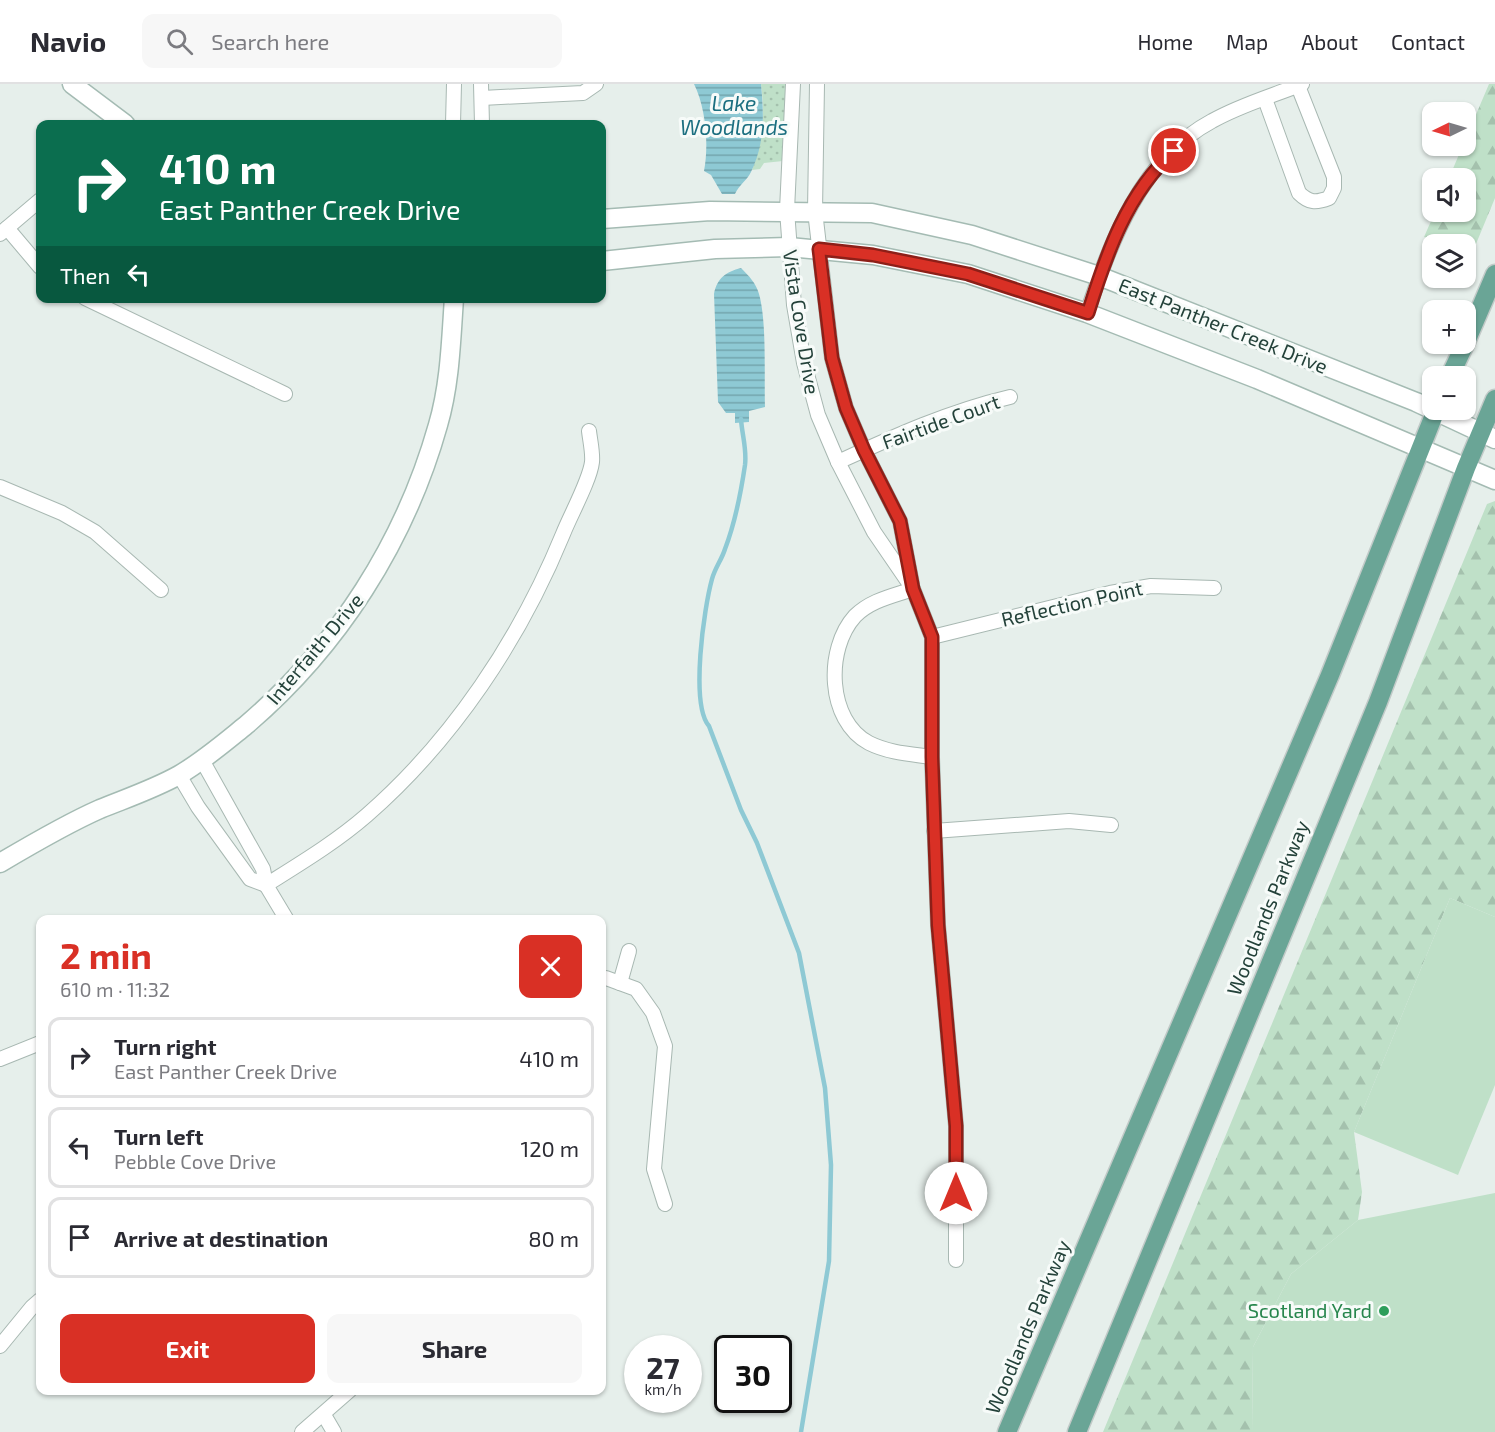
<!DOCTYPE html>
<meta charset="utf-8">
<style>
:root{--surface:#fff;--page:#f7f7f7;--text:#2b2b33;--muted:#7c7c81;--line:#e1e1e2;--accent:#d93025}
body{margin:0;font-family:"Exo 2",sans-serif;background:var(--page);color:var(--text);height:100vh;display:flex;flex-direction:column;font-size:22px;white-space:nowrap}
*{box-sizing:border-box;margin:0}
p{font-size:20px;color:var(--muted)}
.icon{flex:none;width:33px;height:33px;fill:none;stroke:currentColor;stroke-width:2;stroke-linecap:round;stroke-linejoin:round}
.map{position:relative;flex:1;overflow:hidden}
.panel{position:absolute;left:36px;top:831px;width:570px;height:480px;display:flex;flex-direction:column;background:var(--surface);border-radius:12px;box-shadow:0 2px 4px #0004}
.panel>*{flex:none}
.guide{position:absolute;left:36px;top:36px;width:570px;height:183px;border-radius:12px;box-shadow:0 2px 4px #0004;background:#0b6e4f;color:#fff;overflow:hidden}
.needle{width:39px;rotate:265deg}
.controls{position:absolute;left:1422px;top:18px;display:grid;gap:12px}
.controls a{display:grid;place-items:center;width:54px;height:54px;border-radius:12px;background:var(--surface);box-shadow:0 2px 4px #0004;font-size:30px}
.speed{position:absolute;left:624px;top:1251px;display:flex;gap:12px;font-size:30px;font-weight:700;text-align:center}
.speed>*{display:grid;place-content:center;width:78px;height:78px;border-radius:50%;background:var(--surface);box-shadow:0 2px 4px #0004;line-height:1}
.speed small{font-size:15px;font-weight:400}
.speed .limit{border:3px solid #111;border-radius:9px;background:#fff;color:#111}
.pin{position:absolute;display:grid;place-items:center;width:51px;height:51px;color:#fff;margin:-26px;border:3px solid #fff;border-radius:50%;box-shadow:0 2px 6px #0007}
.me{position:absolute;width:66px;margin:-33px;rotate:0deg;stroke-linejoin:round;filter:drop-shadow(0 0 4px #0008)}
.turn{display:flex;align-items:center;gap:21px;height:126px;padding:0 24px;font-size:27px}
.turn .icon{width:78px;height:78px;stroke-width:2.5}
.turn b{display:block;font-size:42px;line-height:51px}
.then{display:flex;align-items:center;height:57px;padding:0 24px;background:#0003;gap:12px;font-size:22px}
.round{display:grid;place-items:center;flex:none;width:63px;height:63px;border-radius:12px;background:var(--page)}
.head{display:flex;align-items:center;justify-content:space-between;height:102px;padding:0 24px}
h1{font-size:36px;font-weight:700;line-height:45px;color:var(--accent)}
.button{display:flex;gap:12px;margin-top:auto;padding:12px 24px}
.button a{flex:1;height:69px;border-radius:12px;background:var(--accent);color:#fff;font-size:24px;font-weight:700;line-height:69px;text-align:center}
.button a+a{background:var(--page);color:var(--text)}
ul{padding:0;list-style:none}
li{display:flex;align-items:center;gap:18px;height:81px;margin:0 12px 9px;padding:0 12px;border:3px solid var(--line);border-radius:12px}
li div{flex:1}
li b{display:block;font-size:22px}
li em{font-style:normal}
header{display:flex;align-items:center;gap:36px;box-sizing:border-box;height:84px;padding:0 30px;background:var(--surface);border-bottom:2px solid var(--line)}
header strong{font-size:28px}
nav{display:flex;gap:33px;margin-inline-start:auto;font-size:21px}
.search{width:420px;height:54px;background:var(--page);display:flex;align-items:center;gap:15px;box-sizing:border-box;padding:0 21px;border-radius:12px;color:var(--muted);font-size:22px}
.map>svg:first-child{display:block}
</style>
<header>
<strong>Navio</strong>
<div class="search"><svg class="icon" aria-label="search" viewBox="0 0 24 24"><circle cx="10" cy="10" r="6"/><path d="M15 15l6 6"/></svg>Search here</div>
<nav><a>Home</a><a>Map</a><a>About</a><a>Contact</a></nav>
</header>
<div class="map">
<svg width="1495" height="1348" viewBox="0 0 1495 1348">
<defs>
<pattern id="grass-dots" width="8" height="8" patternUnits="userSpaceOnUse" patternTransform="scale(1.5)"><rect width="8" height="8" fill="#bfe0c8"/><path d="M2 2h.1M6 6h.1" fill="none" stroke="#a4c1ad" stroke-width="1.8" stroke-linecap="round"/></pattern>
<pattern id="forest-firs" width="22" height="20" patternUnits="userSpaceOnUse" patternTransform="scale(1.5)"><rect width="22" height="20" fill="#bfe0c8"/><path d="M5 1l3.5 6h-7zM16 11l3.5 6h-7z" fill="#a4c1ad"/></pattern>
<pattern id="water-rules" width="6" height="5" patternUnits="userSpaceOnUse" patternTransform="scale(1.5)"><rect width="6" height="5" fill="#8ec9d4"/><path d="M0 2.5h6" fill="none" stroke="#74a5ad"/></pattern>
</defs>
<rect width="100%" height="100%" fill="#e6efeb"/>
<!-- grass -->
<path fill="url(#grass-dots)" d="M761,0H786L783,77L764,79L760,85L752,86C763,58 765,30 761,0Z"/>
<!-- forest -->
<g fill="url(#forest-firs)">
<path d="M1489,0H1495V114L1471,172L1466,170V160H1443L1424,153L1435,128H1466V94H1449Z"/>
<path d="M1495,417V833L1450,814L1354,1048L1362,1108L1358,1136L1291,1190L1253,1263L1252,1348H1103L1487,420Z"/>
</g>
<!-- pitch -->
<g fill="#bfe0c8">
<path d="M1450,814L1495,833V1001L1458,1091L1354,1048Z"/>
<path d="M1495,1109V1348H1252L1253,1263L1291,1190L1358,1136Z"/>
</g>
<!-- water -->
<g fill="url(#water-rules)">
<path d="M694,0H761C764,31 765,59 751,88C748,95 739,101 735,110H722L711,91L704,87C709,61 706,24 694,0Z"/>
<path d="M741,184C749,192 756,199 759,210C767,238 764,292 765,323L749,327V338L735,339V329H726L718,318L714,210C717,194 726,188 741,184Z"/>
</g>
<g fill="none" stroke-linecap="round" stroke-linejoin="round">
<!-- stream -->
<path stroke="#8ec9d4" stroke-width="4.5" d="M741,335C742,351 747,365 745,381C741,408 735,439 725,465C722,475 715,484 712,495C704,524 690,620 709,642L741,726L757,759L799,869L825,1004L831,1081L829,1177L801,1348"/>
<!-- street casing -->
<g stroke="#a8b8b2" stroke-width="16">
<g id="street">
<path d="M481,0L482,40"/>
<path d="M793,0L787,126L794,221L804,279L818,331L838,378L874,448L913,505L932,553V673L938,841L956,1042V1176"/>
<path d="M817,0L815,127L832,274L846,324L864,366L900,437L912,500"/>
<path d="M482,14L583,9L596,0"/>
<path d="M1265,15L1299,109C1309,119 1316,119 1329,114L1334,104V93L1298,2"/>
<path d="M453,40L454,0"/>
<path d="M7,144L40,183"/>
<path d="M0,150L40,116"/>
<path d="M85,214L285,310"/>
<path d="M1087,229C1111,157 1141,75 1212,37C1240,21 1272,12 1302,0"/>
<path d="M838,378C895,352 950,327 1010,313"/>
<path d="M0,403L62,429L95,448L161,506"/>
<path d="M913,505C893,512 871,516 855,532C825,565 827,637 869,659C889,669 911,670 932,673"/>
<path d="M932,553L1110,509L1151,502L1214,504"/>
<path d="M202,676L263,785L266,801L287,836"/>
<path d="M179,691L198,723L250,795L266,801"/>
<path d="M934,747L1069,737L1111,741"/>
<path d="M266,801C301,779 336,758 367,731C453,656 520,555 563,450C570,432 590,396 592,378C593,369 590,356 589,347"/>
<path d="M602,894H606L636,905L653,929L665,962L654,1085L665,1120"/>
<path d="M620,899L629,867"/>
<path d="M0,975L40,959"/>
<path d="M0,1262L32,1223L40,1216"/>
<path d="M324,1331L334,1348"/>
<path d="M302,1348L350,1306"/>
</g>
</g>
<!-- secondary casing -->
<g stroke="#a4bbb3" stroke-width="21">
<g id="secondary">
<path d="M72,0L125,40"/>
<path d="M602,135L710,127L872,129L972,151L1099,192L1416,318L1495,355"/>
<path d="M602,177L715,165L789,163L873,171L968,190L1087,229L1257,295L1495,396"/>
<path d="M0,779C32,760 66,740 100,725C127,714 154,705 179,691C203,677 224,659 245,642C338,563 405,458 438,341C450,300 451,257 454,214"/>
</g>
</g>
<!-- primary casing -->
<g stroke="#c2cac8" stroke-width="21">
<g id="primary">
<path d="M1466,258L1495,190"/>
<path d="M1450,292L1465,260"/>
<path d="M1007,1348L1330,591L1436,326"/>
<path d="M1077,1348L1378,618L1466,384L1495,315"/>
</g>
</g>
<!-- street -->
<use href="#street" stroke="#fff" stroke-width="14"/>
<!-- secondary -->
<use href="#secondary" stroke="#fff" stroke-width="18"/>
<!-- primary -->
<use href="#primary" stroke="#6aa596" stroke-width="18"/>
</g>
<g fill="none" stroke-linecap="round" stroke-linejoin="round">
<!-- route casing -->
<g stroke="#8d1f18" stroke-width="15">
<path id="route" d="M956,1109V1042L938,841L932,673V553L913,505L900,437L864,366L846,324L832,274L819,165L873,171L968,190L1088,229C1106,171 1127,109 1174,67"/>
</g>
<!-- route -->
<use href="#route" stroke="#d93025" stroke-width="10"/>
</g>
<!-- markers -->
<circle fill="#2e9e5b" stroke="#f7fbf9" stroke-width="2" cx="1384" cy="1227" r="6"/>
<g text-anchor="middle" stroke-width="6" stroke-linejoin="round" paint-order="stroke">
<!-- street labels -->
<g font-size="20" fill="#24423a" stroke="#f7fbf9">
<text transform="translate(801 238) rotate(81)" y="7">Vista Cove Drive</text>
<text transform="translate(1223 242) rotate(22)" y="7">East Panther Creek Drive</text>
<text transform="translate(941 338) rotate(-20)" y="7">Fairtide Court</text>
<text transform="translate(1072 520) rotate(-13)" y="7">Reflection Point</text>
<text transform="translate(315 565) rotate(-50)" y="7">Interfaith Drive</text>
<text transform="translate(1268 824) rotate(-68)" y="7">Woodlands Parkway</text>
<text transform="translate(1028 1243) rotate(-67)" y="7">Woodlands Parkway</text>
</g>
<!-- leisure labels -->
<g font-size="20" fill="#27864d" stroke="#f7fbf9" text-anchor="end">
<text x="1372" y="1234">Scotland Yard</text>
</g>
<!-- water labels -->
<g font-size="21" font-style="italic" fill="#1c6f80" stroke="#f7fbf9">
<text x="734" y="27">Lake<tspan x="734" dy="24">Woodlands</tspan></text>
</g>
</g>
</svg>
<div class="controls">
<a><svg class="needle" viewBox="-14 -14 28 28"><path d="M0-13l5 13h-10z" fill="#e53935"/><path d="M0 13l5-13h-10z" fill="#7c7c81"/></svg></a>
<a><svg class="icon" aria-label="sound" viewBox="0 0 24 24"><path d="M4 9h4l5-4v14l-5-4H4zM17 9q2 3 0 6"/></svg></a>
<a><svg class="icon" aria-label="layers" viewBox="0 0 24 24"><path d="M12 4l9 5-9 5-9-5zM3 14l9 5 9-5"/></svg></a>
<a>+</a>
<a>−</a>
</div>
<div class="speed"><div>27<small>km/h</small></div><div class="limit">30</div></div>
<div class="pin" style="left:1174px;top:67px;background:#d93025"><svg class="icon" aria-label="arrive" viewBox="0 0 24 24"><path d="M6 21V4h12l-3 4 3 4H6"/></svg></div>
<svg class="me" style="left:956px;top:1109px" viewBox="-20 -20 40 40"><circle r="19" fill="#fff"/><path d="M0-13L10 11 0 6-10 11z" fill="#d93025"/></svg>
<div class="guide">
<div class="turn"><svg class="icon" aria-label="right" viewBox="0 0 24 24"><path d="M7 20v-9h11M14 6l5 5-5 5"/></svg><div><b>410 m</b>East Panther Creek Drive</div></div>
<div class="then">Then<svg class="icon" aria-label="left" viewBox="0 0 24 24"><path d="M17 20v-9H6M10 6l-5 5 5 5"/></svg></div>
</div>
<section class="panel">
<div class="head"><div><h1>2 min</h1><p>610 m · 11:32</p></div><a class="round" style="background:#d93025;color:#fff"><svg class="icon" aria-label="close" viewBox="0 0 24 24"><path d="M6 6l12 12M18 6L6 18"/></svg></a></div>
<ul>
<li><svg class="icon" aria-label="right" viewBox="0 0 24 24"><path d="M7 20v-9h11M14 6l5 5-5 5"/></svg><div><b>Turn right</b><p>East Panther Creek Drive</p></div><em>410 m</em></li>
<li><svg class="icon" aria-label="left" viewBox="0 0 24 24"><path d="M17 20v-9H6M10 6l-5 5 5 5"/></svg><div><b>Turn left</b><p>Pebble Cove Drive</p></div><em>120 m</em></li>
<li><svg class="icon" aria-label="arrive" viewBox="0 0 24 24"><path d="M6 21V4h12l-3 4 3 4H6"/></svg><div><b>Arrive at destination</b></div><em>80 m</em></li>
</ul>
<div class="button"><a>Exit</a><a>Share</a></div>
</section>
</div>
